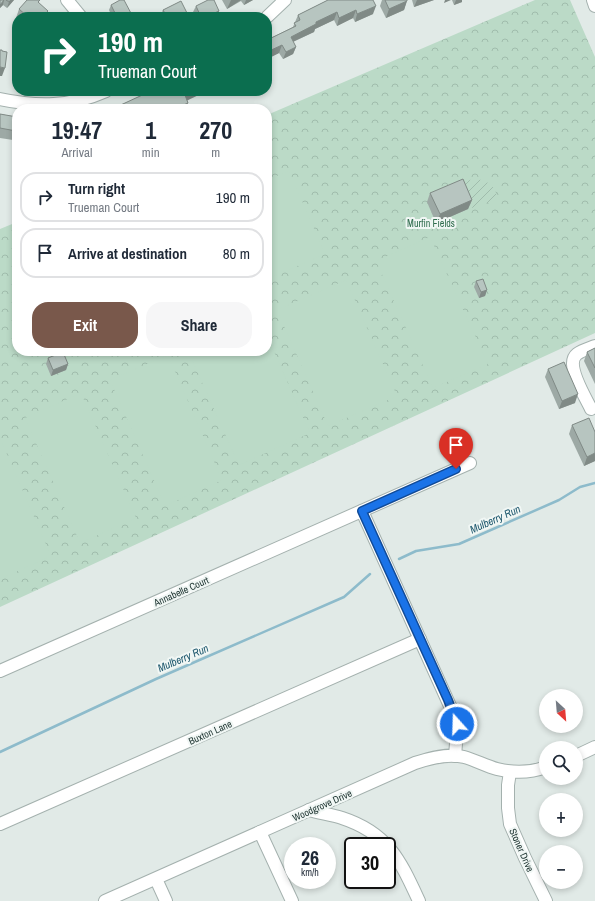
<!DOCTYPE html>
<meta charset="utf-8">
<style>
:root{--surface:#fff;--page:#f6f6f7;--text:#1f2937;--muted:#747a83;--line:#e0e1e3;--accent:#79584b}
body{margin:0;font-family:"Archivo Narrow",sans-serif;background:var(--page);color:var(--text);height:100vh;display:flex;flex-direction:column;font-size:15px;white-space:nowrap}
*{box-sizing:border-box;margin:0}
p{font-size:13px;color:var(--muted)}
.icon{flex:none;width:22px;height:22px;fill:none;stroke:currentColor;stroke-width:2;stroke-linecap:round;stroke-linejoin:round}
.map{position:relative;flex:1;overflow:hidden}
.drawer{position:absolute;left:12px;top:104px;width:260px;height:252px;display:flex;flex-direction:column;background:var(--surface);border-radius:16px;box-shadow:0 2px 6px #0003}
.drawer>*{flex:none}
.hud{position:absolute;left:12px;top:12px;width:260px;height:84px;border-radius:16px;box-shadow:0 2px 6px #0003;background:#0b6e4f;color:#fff;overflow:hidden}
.needle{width:26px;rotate:154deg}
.tools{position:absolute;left:539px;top:689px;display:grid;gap:8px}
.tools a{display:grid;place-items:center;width:44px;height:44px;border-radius:50%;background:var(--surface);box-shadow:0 2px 6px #0003;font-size:20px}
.speed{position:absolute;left:284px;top:837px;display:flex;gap:8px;font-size:20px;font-weight:700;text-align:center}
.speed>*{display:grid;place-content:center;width:52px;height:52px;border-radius:50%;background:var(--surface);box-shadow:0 2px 6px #0003;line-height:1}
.speed small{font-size:10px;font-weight:400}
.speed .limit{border:2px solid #111;border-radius:6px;background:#fff;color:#111}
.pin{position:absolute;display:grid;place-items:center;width:34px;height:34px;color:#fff;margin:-41px -17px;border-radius:50% 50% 50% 0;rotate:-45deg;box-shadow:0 0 4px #0007}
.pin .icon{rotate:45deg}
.me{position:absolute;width:44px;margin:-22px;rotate:340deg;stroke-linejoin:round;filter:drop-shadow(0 0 3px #0008)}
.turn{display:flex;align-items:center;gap:14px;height:84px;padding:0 20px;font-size:18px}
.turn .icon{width:52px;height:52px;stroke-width:2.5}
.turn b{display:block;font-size:28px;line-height:34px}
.eta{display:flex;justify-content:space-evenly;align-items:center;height:68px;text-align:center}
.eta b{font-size:24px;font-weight:800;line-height:28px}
.action{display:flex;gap:8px;margin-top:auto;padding:8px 20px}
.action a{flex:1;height:46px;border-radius:16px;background:var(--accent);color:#fff;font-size:16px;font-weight:800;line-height:46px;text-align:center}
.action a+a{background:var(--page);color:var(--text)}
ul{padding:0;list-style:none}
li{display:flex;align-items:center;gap:12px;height:50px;margin:0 8px 6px;padding:0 12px;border:2px solid var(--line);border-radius:16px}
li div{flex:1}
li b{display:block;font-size:15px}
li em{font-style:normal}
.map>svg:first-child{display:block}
</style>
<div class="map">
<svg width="595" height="901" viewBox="0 0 595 901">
<defs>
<pattern id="park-crowns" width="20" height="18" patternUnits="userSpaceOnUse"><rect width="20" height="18" fill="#bbdac7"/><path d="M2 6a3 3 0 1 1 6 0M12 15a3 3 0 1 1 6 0" fill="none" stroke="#a0bcac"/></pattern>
<pattern id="garden-furrows" width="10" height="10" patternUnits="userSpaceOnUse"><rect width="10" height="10" fill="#bbdac7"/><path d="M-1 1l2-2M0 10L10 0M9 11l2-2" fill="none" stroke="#a0bcac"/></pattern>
</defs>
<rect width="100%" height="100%" fill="#e1eae7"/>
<!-- park -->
<path fill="url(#park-crowns)" d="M535,0H570L595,57V333L0,607V229L17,222V351H267V115Z"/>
<!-- garden -->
<path fill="url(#garden-furrows)" d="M476,178L491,184L499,198L473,209L461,183Z"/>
<!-- pitch -->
<g fill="#bbdac7">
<path d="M289,171L325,254L272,277L267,265V180Z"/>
<path d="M430,237L488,364L433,388L376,261Z"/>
<path d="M346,280L397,396L328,426L277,310Z"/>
<path d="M267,336L310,433L239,465L188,351H267Z"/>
<path d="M168,355L222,480L165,506L110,380Z"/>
<path d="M81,393L136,518L80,543L25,418Z"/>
<path d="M0,438L51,556L0,579Z"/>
</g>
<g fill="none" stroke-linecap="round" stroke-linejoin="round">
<!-- stream -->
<g stroke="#8dbbcb" stroke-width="2.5">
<path d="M399,559L416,551L459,544L559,500L580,487L595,483"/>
<path d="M0,752L156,679L344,597L370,574"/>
</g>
<!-- minor casing -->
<g stroke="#a4b1ae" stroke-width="14">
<g id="minor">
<path d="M67,0L81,17"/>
<path d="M593,0L595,6"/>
<path d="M267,17L285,0"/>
<path d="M0,99C38,107 70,107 106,91"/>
<path d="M591,409C586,398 564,364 577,354C582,350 590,348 595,346"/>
<path d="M362,511L455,717L457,731L455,756"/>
<path d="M0,671L470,463"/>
<path d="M576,756L595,747"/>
<path d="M510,772L508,785V808L510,824L525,858L546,901"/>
<path d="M309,810C320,813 332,815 342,818C388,833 400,860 419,901"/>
<path d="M0,824L420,639"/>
<path d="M260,832L292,901"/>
<path d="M156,879L166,901"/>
<path d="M105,901L415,763C430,758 448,753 464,757C475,760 486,766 497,769C513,773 530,773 546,767"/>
</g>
</g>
<!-- minor -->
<use href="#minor" stroke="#fff" stroke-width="12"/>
</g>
<!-- wall -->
<g fill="#9da9a5">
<path d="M0,0H14L7,8L3,5L0,8Z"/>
<path d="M222,0H253L244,5L241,1L227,9Z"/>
<path d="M328,0L373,14L355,22L353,18L337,26L334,20L315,29L314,32L293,42L296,47L293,54L283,59L279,53L269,58L267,41V40L293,27L298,15Z"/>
<path d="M382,0H407L404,10L386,18L380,6Z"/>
<path d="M412,0H434L414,7Z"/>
<path d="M452,0H462V2L454,5Z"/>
<path d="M40,4L45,17H17V19L16,18L19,9Z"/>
<path d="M111,5L132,17H112L109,10Z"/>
<path d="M196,6L217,17H196L193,12Z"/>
<path d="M163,10L189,17H160Z"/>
<path d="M17,62V78L13,77Z"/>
<path d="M0,114L17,117V136L15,135L13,140L0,138Z"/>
<path d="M430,193L472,200L468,209L436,223L427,202Z"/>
<path d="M476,281L487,290L485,296L479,298L474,287Z"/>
<path d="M595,348V384L584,361L587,352Z"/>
<path d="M48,358L68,364L66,370L51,376L46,364Z"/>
<path d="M548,369L575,403L559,409L545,377Z"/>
<path d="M572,425L595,432V461L584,466L569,434Z"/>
</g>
<!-- shaded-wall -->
<g fill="#808a86">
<path d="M4,0L3,5L0,8V5Z"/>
<path d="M11,0H14L7,8L9,2Z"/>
<path d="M231,0H241L227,9Z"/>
<path d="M246,0H253L244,5Z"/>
<path d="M417,0H434L414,7Z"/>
<path d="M445,0H451L444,3Z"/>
<path d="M456,0H462V2L454,5Z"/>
<path d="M407,1L404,10L386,18L389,9Z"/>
<path d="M376,6L373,14L355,22L357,14Z"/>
<path d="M356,10L353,18L337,26L339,18Z"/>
<path d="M48,11L45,17H42Z"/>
<path d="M219,11L217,17H206Z"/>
<path d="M337,12L334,20L315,29L314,32L288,44L291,37L316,22Z"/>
<path d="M282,45L279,53L267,59V52Z"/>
<path d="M296,47L293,54L283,59L286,52Z"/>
<path d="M0,67L5,68L2,76H0Z"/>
<path d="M193,91H207L182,103L185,95Z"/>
<path d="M188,103L186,109H175Z"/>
<path d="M162,105L161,109H155Z"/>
<path d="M472,200L468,209L436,223L440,214Z"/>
<path d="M487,290L485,296L479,298L481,292Z"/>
<path d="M68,364L66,370L51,376L53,370Z"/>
<path d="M578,394L575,403L559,409L562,401Z"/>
<path d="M595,453V461L584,466L587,457Z"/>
</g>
<!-- building -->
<g fill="#b7c5c0" stroke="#808a86">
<path d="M0,0H4L0,5Z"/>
<path d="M6,0H11L9,2Z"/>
<path d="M27,0H40L38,2L48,11L42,17H28L19,9Z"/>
<path d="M120,0H124L133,17H117L111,5Z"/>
<path d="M208,0H214L219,11L206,17H201L196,6Z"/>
<path d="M328,0H373L376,6L357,14L356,10L339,18L337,12L316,22V24L291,37L296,47L286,52L282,45L267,52V41H268L267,40L296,26L294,23L300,20L298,15Z"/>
<path d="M385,0H407V1L389,9Z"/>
<path d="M181,1L189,17H167L163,10Z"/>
<path d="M64,15L65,17H60Z"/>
<path d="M0,50H2V51L7,52L5,68L0,67Z"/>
<path d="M267,53L269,58L267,59Z"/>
<path d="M17,64V71H15Z"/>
<path d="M151,91H193L185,95L188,103L175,109H164L162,105L155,109H112Z"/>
<path d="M0,114L17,117V126L16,131L0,128Z"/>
<path d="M463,179L472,200L440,214L430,193Z"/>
<path d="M483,279L487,290L481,292L476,281Z"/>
<path d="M595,348V368L587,352Z"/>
<path d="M63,352L68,364L53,370L48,358Z"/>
<path d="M564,362L578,394L562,401L548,369Z"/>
<path d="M589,418L595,432V453L587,457L572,425Z"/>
</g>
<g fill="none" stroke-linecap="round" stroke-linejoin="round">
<!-- route casing -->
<g stroke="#114b97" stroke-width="10">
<path id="route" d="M456,469L362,511L448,700L457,724"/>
</g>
<!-- route -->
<use href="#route" stroke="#1a73e8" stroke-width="7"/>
</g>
<g text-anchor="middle" stroke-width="4" stroke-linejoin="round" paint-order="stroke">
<!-- park labels -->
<g font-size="10" fill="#306d4e" stroke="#f1f7f5">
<text x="431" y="227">Murfin Fields</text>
</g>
<!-- street labels -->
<g font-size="10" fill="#233936" stroke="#f1f7f5">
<text transform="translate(181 591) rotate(-24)" y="4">Annabelle Court</text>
<text transform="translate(210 732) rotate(-24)" y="4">Buxton Lane</text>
<text transform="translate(322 805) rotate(-24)" y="4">Woodgrove Drive</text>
<text transform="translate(522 850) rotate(66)" y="4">Stoner Drive</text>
</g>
<!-- water labels -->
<g font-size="11" font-style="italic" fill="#225b70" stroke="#f1f7f5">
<text transform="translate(495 519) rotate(-24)" y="4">Mulberry Run</text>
<text transform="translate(183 658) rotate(-23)" y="4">Mulberry Run</text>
</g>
</g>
</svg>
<div class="tools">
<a><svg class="needle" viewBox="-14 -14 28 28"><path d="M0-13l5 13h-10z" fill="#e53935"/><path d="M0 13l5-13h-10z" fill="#747a83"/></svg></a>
<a><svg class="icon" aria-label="search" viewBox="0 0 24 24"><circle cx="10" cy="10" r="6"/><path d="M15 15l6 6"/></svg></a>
<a>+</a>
<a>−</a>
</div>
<div class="speed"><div>26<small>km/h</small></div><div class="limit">30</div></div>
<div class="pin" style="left:456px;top:469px;background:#d93025"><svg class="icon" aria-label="arrive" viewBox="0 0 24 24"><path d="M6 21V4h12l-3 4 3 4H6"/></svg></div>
<svg class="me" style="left:457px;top:724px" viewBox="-20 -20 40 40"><circle r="17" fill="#1a73e8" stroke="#fff" stroke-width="3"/><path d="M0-11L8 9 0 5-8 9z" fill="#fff"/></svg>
<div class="hud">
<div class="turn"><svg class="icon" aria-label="right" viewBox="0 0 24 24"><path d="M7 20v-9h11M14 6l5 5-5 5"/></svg><div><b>190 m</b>Trueman Court</div></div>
</div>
<section class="drawer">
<div class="eta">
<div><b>19:47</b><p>Arrival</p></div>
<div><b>1</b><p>min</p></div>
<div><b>270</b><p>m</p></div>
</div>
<ul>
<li><svg class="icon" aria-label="right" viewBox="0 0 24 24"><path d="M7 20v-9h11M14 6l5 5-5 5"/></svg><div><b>Turn right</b><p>Trueman Court</p></div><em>190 m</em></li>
<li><svg class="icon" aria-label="arrive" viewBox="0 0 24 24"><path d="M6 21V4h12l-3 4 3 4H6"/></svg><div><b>Arrive at destination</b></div><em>80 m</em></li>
</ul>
<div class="action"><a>Exit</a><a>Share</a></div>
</section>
</div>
